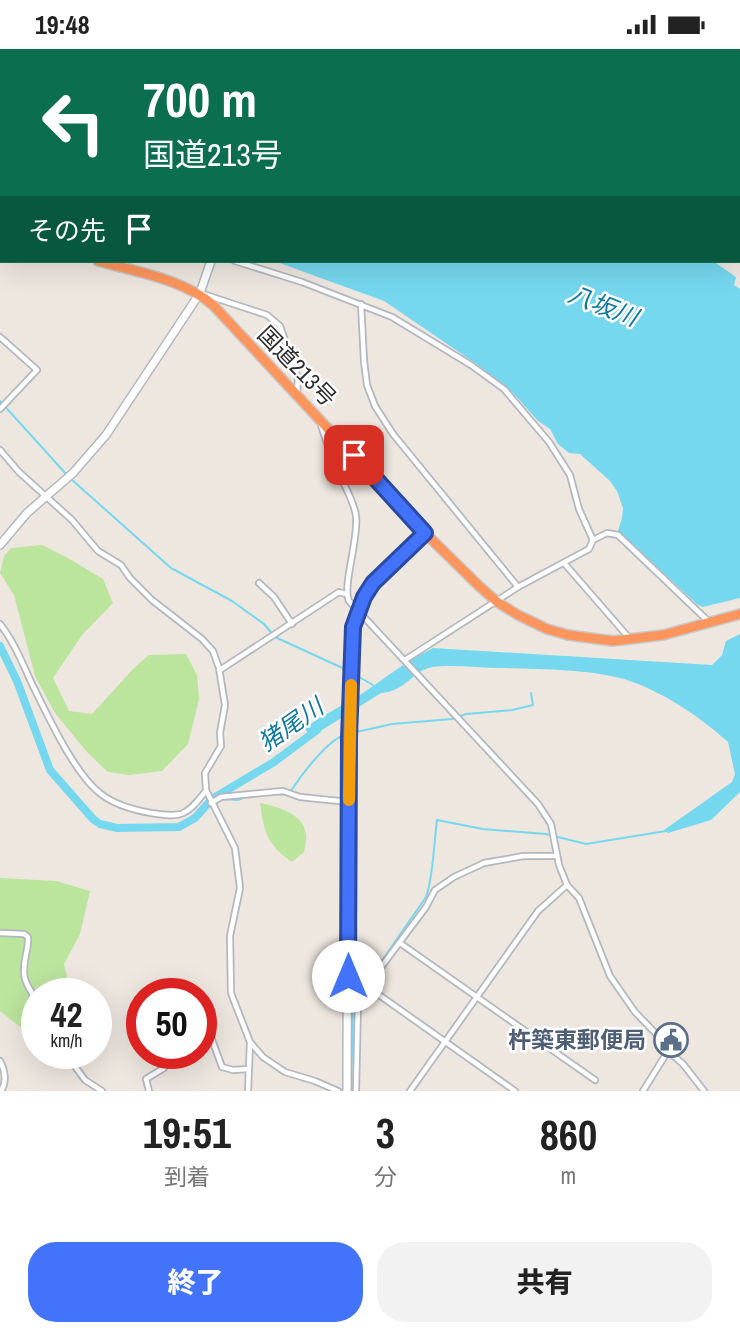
<!DOCTYPE html>
<html lang="ja">
<meta charset="utf-8">
<style>
:root{--surface:#fff;--page:#f2f2f2;--text:#222;--muted:#767676;--accent:#4273fa}
body{margin:0;font-family:"Archivo Narrow","Noto Sans JP",sans-serif;background:var(--page);color:var(--text);height:100vh;display:flex;flex-direction:column;font-size:26px;white-space:nowrap}
*{box-sizing:border-box;margin:0}
p{font-size:23px;color:var(--muted)}
.icon{flex:none;width:38px;height:38px;fill:none;stroke:currentColor;stroke-width:2;stroke-linecap:round;stroke-linejoin:round}
.map{position:relative;height:1042px;overflow:hidden}
.side{display:flex;flex-direction:column;background:var(--surface);flex:1}
.side>*{flex:none}
.top-card{position:absolute;left:0px;top:0px;width:740px;height:214px;box-shadow:0 7px 28px #0002;background:#0b6e4f;color:#fff;overflow:hidden}
.speed{position:absolute;left:21px;top:929px;display:flex;gap:14px;font-size:35px;font-weight:700;text-align:center}
.speed>*{display:grid;place-content:center;width:91px;height:91px;border-radius:50%;background:var(--surface);box-shadow:0 7px 28px #0002;line-height:1}
.speed small{font-size:18px;font-weight:400}
.speed .limit{border:10px solid #d22;background:#fff;color:#111}
.pin{position:absolute;display:grid;place-items:center;width:60px;height:60px;color:#fff;margin:-30px;border-radius:14px;box-shadow:0 4px 10px #0006}
.me{position:absolute;width:77px;margin:-38px;rotate:0deg;stroke-linejoin:round;filter:drop-shadow(0 0 5px #0008)}
.turn{display:flex;align-items:center;gap:24px;height:147px;padding:0 28px;font-size:32px}
.turn .icon{width:91px;height:91px;stroke-width:2.5}
.turn b{display:block;font-size:49px;line-height:60px}
.then{display:flex;align-items:center;height:66px;padding:0 28px;background:#0003;gap:14px;font-size:26px}
.eta{display:flex;justify-content:space-evenly;align-items:center;height:119px;text-align:center}
.eta b{font-size:42px;font-weight:800;line-height:49px}
.action{display:flex;gap:14px;margin-top:auto;padding:14px 28px}
.action a{flex:1;height:80px;border-radius:28px;background:var(--accent);color:#fff;font-size:28px;font-weight:800;line-height:80px;text-align:center}
.action a+a{background:var(--page);color:var(--text)}
.status{display:flex;justify-content:space-between;align-items:center;height:49px;padding:0 35px;background:var(--surface);direction:ltr}
.status svg{height:19px;fill:currentColor}
.map>svg:first-child{display:block}
</style>
<div class="status"><b>19:48</b><svg viewBox="0 0 49 12"><path d="M0 12V9h3v3zM5 12V6h3v6zM10 12V3h3v9zM15 12V0h3v12zM26 1h20v11H26zM47 4h2v5h-2z"/></svg></div>
<div class="map">
<svg width="740" height="1042" viewBox="0 0 740 1042">
<rect width="100%" height="100%" fill="#eee7e0"/>
<!-- green -->
<g fill="#bbe49d">
<path d="M42,496L68,509L103,530L113,554L82,586L53,629L69,662L92,665L134,619L149,606L186,605L197,626L199,650L188,695L162,722L129,726L108,723L87,703L55,664L35,627L14,546L0,524L4,507L11,499Z"/>
<path d="M260,754C278,758 303,764 306,785C307,790 305,798 304,803L292,813C267,796 264,783 260,754Z"/>
<path d="M0,829L56,832L90,842L80,885L64,915L71,945H37V983L23,980L0,962Z"/>
</g>
<!-- water -->
<g fill="#75d8ef">
<path d="M274,212H713L736,228L734,236L740,240V549L703,558L698,556L618,482L622,469L623,459L617,442L610,432L580,405L569,404L558,395L550,380L538,372L514,345L478,316L384,252Z"/>
<path d="M740,585V743L711,771L668,784L664,781L732,733L735,725L728,693C699,667 662,642 624,630C589,620 538,620 502,619C479,619 454,615 432,618C412,622 405,643 381,644L311,688L305,680L316,671L360,646L409,612L433,599L712,616L722,606L726,592Z"/>
</g>
<g fill="none" stroke-linecap="round" stroke-linejoin="round">
<!-- stream -->
<g stroke="#75d8ef" stroke-width="2">
<path d="M0,352L67,426"/>
<path d="M71,430L171,519L232,552L264,575L275,588L349,622"/>
<path d="M354,625L373,636"/>
<path d="M352,684L392,675L452,670L466,665L512,661L533,656L531,644"/>
<path d="M291,742C301,726 329,689 347,685"/>
<path d="M276,745L288,746"/>
<path d="M222,750L238,751L247,747"/>
<path d="M367,933L426,848C433,830 434,793 437,771L483,780L546,785L586,795L666,782"/>
<path d="M351,1042L353,953L364,938"/>
</g>
<!-- river -->
<g stroke="#75d8ef" stroke-width="8">
<path d="M738,159L740,163"/>
<path d="M0,597L17,632L50,721L93,770L100,775L117,779L179,778L195,769L212,750L274,713L317,681"/>
</g>
<!-- street casing -->
<g stroke="#b3b7c0" stroke-width="8">
<g id="street">
<path d="M143,0L146,2"/>
<path d="M673,0L674,2"/>
<path d="M22,2L23,0"/>
<path d="M256,2L258,0"/>
<path d="M379,2L380,0"/>
<path d="M461,2L463,0"/>
<path d="M575,2L578,0"/>
<path d="M0,36L2,35"/>
<path d="M0,158H2"/>
<path d="M235,212L302,233L392,268L471,316L504,340L549,393L570,426L579,460L593,491"/>
<path d="M203,245L267,266L280,277L298,329L297,345"/>
<path d="M361,255L364,312L367,336L375,357L393,385L518,538"/>
<path d="M0,288L37,321L0,360"/>
<path d="M321,376C326,392 331,407 338,422C344,436 354,452 356,467C359,489 342,538 349,552L538,755L551,775L559,816L567,836L579,849L610,927L635,963L665,994L668,1002L683,1015L704,1042"/>
<path d="M0,401L19,423L72,471L98,502L121,516L130,529L152,551L202,590L213,602L219,619L225,656L220,684L221,697L205,724L206,741L235,799L240,839L230,887L231,944L250,993L263,1008L285,1023L315,1032L338,1042"/>
<path d="M564,514L630,590"/>
<path d="M259,534L274,548L292,575"/>
<path d="M0,575C15,594 23,616 33,637C48,667 75,726 101,745C115,756 134,761 151,764C182,769 186,767 205,743"/>
<path d="M405,611L518,538L589,500L593,491L607,484L618,486L708,572"/>
<path d="M220,621L339,543L346,545"/>
<path d="M211,754L221,748L283,742L300,748L349,753"/>
<path d="M0,884L24,885L28,888C29,902 21,915 25,930C28,940 35,946 37,957"/>
<path d="M400,894L595,1031"/>
<path d="M348,924L515,1042"/>
<path d="M201,986L211,988L222,1018L233,1021L248,1020"/>
<path d="M65,1004L85,1031L102,1042"/>
<path d="M0,1012C5,1021 7,1033 1,1042"/>
<path d="M149,1042L146,1030L164,1019L169,1004"/>
<path d="M248,1042L250,994"/>
<path d="M356,1042L358,954L367,937L426,858L435,841L454,828L484,814L524,807H555"/>
<path d="M410,1042L538,862L567,836"/>
<path d="M643,1042L668,1002"/>
</g>
</g>
<!-- secondary casing -->
<g stroke="#b3b7c0" stroke-width="10">
<g id="secondary">
<path d="M280,0L282,2"/>
<path d="M697,0L698,2"/>
<path d="M738,98L740,99"/>
<path d="M0,496L27,464L73,424L106,386L200,244L211,212"/>
<path d="M347,1042L348,734L353,578L364,548L373,534L425,484"/>
</g>
</g>
<!-- highway casing -->
<g stroke="#c8c8c8" stroke-width="12">
<g id="highway">
<path d="M0,182L2,183"/>
<path d="M98,212C136,223 183,230 213,256L425,484L478,536L497,553L518,566L547,580L568,586L613,592L663,586L740,565"/>
</g>
</g>
<!-- street -->
<use href="#street" stroke="#fff" stroke-width="4.5"/>
<!-- secondary -->
<use href="#secondary" stroke="#fff" stroke-width="7"/>
<!-- highway -->
<use href="#highway" stroke="#fe955c" stroke-width="9"/>
</g>
<g fill="none" stroke-linecap="round" stroke-linejoin="round">
<!-- route casing -->
<g stroke="#2b4ba2" stroke-width="18">
<path id="route" d="M348,927L349,689L353,578L364,548L373,534L425,484L354,406"/>
</g>
<!-- route -->
<use href="#route" stroke="#4273fa" stroke-width="12"/>
<!-- slow -->
<path stroke="#f59e0b" stroke-width="12" d="M349,751L351,636"/>
</g>
<!-- icons -->
<defs>
<g id="civic-ring" transform="scale(1.75)"><circle r="9.5" fill="#fff" stroke="#5c6f8a" stroke-width="1.5"/><path d="M-.6-6.5H3V-4.5H.6V-3L4-1V1h2V6H-6V1h2V-1L-.6-3ZM-1.2 2.5V6h2.4V2.5Z" fill="#5c6f8a"/></g>
</defs>
<g fill-rule="evenodd">
<use href="#civic-ring" x="671" y="991"/>
</g>
<g text-anchor="middle" stroke-width="5" stroke-linejoin="round" paint-order="stroke">
<!-- street labels -->
<g font-size="23" fill="#2d2d2d" stroke="#fff">
<text transform="translate(297 317) rotate(46)" y="8">国道213号</text>
</g>
<!-- service labels -->
<g font-size="23" font-weight="bold" fill="#4e5e75" stroke="#fff" text-anchor="end">
<text x="646" y="999">杵築東郵便局</text>
</g>
<!-- water labels -->
<g font-size="24" font-style="italic" fill="#0e7aa1" stroke="#fff">
<text transform="translate(603 257) rotate(21)" y="8">八坂川</text>
<text transform="translate(291 676) rotate(-35)" y="8">猪尾川</text>
</g>
</g>
</svg>
<div class="speed"><div>42<small>km/h</small></div><div class="limit">50</div></div>
<div class="pin" style="left:354px;top:406px;background:#d93025"><svg class="icon" aria-label="arrive" viewBox="0 0 24 24"><path d="M6 21V4h12l-3 4 3 4H6"/></svg></div>
<svg class="me" style="left:348px;top:927px" viewBox="-20 -20 40 40"><circle r="19" fill="#fff"/><path d="M0-13L10 11 0 6-10 11z" fill="#4273fa"/></svg>
<div class="top-card">
<div class="turn"><svg class="icon" aria-label="left" viewBox="0 0 24 24"><path d="M17 20v-9H6M10 6l-5 5 5 5"/></svg><div><b>700 m</b>国道213号</div></div>
<div class="then">その先<svg class="icon" aria-label="arrive" viewBox="0 0 24 24"><path d="M6 21V4h12l-3 4 3 4H6"/></svg></div>
</div>
</div>
<section class="side">
<div class="eta">
<div><b>19:51</b><p>到着</p></div>
<div><b>3</b><p>分</p></div>
<div><b>860</b><p>m</p></div>
</div>
<div class="action"><a>終了</a><a>共有</a></div>
</section>
